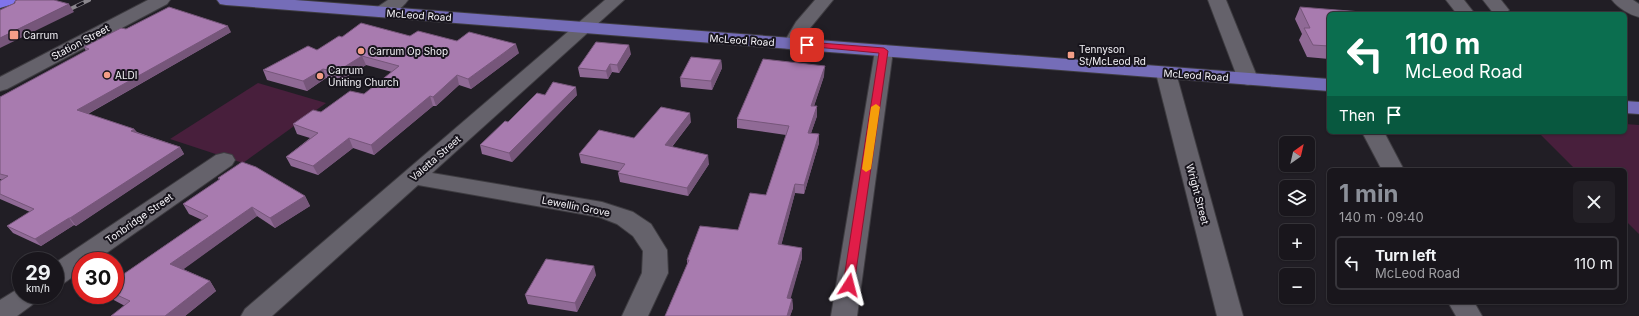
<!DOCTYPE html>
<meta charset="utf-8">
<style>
:root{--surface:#19161c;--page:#221f25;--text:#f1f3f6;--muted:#9f9fa3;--line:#37353b;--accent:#8c9099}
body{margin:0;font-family:Inter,sans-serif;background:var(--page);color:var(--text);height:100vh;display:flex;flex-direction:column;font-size:15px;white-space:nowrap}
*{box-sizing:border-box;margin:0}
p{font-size:13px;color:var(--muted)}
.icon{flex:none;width:22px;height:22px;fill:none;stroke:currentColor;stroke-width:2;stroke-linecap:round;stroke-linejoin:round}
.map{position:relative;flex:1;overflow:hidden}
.sheet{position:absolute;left:1327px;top:168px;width:300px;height:136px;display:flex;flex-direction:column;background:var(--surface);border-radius:6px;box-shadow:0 1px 3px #0004,0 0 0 1px var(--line)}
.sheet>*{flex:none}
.banner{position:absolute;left:1327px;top:12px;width:300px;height:122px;border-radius:6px;box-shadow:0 1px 3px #0004,0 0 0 1px var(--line);background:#0b6e4f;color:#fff;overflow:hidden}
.needle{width:26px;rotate:34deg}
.buttons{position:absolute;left:1279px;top:136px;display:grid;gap:8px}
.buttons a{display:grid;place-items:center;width:36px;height:36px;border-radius:6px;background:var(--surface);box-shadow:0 1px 3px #0004,0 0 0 1px var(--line);font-size:20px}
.speed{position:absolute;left:12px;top:252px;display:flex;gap:8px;font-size:20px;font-weight:700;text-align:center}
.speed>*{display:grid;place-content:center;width:52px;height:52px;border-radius:50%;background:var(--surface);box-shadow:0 1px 3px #0004,0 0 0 1px var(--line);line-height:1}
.speed small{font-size:10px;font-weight:400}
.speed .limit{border:6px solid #d22;background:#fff;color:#111}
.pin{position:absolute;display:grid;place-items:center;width:34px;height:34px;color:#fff;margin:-17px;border-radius:8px;box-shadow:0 2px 6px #0006}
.me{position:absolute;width:44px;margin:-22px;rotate:9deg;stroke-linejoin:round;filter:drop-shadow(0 0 3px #0008)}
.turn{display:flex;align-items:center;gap:14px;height:84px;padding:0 12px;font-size:18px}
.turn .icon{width:52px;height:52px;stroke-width:2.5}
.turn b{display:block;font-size:28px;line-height:34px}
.then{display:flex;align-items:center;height:38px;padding:0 12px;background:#0003;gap:8px;font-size:15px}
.round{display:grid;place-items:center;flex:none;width:42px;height:42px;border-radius:6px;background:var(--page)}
.head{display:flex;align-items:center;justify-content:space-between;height:68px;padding:0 12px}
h1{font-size:24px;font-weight:700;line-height:30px;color:var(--accent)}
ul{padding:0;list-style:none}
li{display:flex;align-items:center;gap:12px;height:54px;margin:0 8px 6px;padding:0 4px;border:2px solid var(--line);border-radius:6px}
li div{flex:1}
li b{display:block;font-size:15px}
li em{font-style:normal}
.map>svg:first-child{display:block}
</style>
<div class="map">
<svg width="1639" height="316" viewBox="0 0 1639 316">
<rect width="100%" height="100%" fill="#211e25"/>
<!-- green -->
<g fill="#481f3c">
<path d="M258,83L326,103L243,163L170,139Z"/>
<path d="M1625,124L1639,125V234L1625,220V170H1576L1538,132H1625Z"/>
</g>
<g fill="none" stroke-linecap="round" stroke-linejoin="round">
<!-- minor casing -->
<g stroke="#3e3c41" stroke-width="2">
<g id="minor">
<path d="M148,0H170L167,4L7,89L0,91V77Z"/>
<path d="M388,0H408C401,10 387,19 376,16L373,12L376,8Z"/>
<path d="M605,0H624L432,173L602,202L633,212L651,224L667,250L668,273L648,316H622L642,273L643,251L633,236L617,224L599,217L418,185L272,316H241L245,309Z"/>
<path d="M815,0H833L810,28L799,48L792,50L785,48L783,44L796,22Z"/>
<path d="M1208,0H1226L1258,79L1255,83L1248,85L1241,83L1238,79Z"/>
<path d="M1446,0H1464L1475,14H1457Z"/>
<path d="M1483,0H1501L1509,10L1505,14H1494Z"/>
<path d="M1612,0H1633L1639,4V17C1630,15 1618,8 1612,0Z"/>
<path d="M884,45L891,47L893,51L857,316H831L875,51L877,47Z"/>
<path d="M1166,67L1173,69L1176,73L1243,316H1217L1156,73L1159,69Z"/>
<path d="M1362,132H1384L1404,170H1382Z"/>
<path d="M224,153L232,155L235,160L232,165L95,261H81V271L64,283L55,285V263L216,155Z"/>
<path d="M21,287V295H40L36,302L17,316H0V300Z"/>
<path d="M1448,302H1474L1482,316H1456Z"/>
</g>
</g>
<!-- major casing -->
<g stroke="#3e3c41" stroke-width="2">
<g id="major">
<path d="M217,0H295L1329,79V91L226,5L220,4Z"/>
<path d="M1625,101L1639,102V114L1625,113Z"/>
</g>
</g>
<!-- highway casing -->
<g stroke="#3e3c41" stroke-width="2">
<path id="highway" d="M0,0H16L13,4L0,8Z"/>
</g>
<!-- minor -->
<use href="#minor" fill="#65626b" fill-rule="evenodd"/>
<!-- major -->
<use href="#major" fill="#756db8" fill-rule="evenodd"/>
<!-- highway -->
<use href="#highway" fill="#8074ec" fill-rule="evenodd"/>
<!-- rail casing -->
<g stroke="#8a878d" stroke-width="4">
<path id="rail" d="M62,13L89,0"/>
</g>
<!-- rail -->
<use href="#rail" stroke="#17141c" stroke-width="2.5" stroke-dasharray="8" stroke-linecap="butt"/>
</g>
<!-- wall -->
<g fill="#906a96">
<path d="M1300,7L1329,14V59L1307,57L1299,40L1302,34L1295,19Z"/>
<path d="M126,29L231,32L88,114L134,129L137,132L180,147L184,154L76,226L74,225L41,246L13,233L7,226L30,212L0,199V181L2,180L0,179V97L86,51L84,47Z"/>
<path d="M410,36L457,41L519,53L471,89L459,85L436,106H433L374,155L353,148L318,175L291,166L286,157L310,138L297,134L293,124L364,94L392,72L366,65L340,81L326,78L307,91L267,80L263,70L317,50L342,37Z"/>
<path d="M631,54L619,73L612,72L608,79L580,77L578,68Z"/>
<path d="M721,60L722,68L712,90L681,87L680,78Z"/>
<path d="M824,76L814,106H817V116L811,133L819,134V143L804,194L795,193L781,245L802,248V258L790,298L792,299L793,308L790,316H665L687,265V260L738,230L766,195L786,135L737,128V119Z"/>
<path d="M545,95H577L512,162L482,154L480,145L508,122Z"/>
<path d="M691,122L672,147L709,164L688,196L620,182L618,173L620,171L581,163L579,154L634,138Z"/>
<path d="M218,178L305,196L310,206L275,228L257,216L183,269L210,281L216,291L185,316H111L125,306L110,298L107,295H115V280L202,220L189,214L183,204L219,180Z"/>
<path d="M596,275L577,312L528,304L525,295Z"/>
</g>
<!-- shaded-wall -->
<g fill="#76567a">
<path d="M69,4L74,12L0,48V38Z"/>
<path d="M228,26L231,32L82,117L77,110Z"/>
<path d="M516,44L519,53L471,89L468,79Z"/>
<path d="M629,45L631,54L619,73L617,65Z"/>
<path d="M362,56L366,65L340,81L336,72Z"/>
<path d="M721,60L722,68L712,90L711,81Z"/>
<path d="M610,64L612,72L608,79L606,71Z"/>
<path d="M825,66L824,76L811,115V106Z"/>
<path d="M323,69L326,78L307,91L303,81Z"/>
<path d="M457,75L459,85L436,106L433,97Z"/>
<path d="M576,87L577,95L512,162L509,153Z"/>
<path d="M430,96L433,106L374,155L371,145Z"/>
<path d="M817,106V116L808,142V133Z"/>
<path d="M690,113L691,122L666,154L665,145Z"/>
<path d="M134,129L139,136L131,131Z"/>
<path d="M819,134V143L804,194V185Z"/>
<path d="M349,138L353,148L318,175L313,166Z"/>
<path d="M180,147L184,154L76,226L70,218Z"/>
<path d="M708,155L709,164L688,196L687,188Z"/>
<path d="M795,184V193L779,254L778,244Z"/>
<path d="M305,196L310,206L275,228L270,218Z"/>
<path d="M252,207L257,216L177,274L170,264Z"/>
<path d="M69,218L74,225L41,246L35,239Z"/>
<path d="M802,248V258L788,308L787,298Z"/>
<path d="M594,266L596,275L577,312L575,303Z"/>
<path d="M210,281L216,291L185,316H165Z"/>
<path d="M792,299L793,308L790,316H787Z"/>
</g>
<!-- building -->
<g fill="#a87baf" stroke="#76567a">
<path d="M17,0H54L69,4L0,38V10L15,3V1Z"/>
<path d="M169,7L228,26L77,110L134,129L131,131L180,147L70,218H69L35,239L7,226L34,209L0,194V181L8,176L0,174V97L89,49L84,47L121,28L126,29Z"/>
<path d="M1300,7L1374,13V14H1329V46L1313,45L1304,28H1310Z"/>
<path d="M361,23L410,36L418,31L457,41L469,32L516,44L468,79L457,75L433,97L430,96L371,145L349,138L313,166L286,157L318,133L293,124L313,110L321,112L350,91L364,94L399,66L362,56L336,72L323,69L303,81L263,70L308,46L317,50L339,36L342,37Z"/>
<path d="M596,42L629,45L617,65L610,64L606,71L578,68Z"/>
<path d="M691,57L721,60L711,81L680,78Z"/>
<path d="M763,59L825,66L811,106H817L808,133L819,134L804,185L795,184L778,244L802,248L787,298L792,299L787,316H665L689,260H687L700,226L738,230L750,193L766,195L789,126L737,119Z"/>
<path d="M553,82L576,87L509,153L480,145L505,121L508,122L537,93L545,95Z"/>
<path d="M661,107L690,113L665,145L708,155L687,188L618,173L625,164L579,154L599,130L634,138Z"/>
<path d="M242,162L256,167L305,196L270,218L252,207L170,264L210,281L165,316H111L130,301L115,294V280L208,216L183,204L220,179L218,178Z"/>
<path d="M546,259L594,266L575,303L525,295Z"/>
</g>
<!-- route -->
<path fill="#e11d48" stroke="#92132f" d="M807,42L884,48L888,51L854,285L852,287H845L843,285L879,53L805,46V43Z"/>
<!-- slow -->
<path fill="#f59e0b" d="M876,104L880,107L871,169L866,172L862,169L871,107Z"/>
<!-- markers -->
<g fill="#f49e87" stroke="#17141c" stroke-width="1.5">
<rect x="9" y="30" width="10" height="10" rx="2"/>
<circle cx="361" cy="51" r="4"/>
<rect x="1067" y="51" width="8" height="8" rx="2"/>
<circle cx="107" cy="75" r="4"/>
<circle cx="320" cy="76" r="4"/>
</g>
<g text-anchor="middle" stroke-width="4" stroke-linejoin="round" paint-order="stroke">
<!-- street labels -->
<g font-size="10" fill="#f5f3f8" stroke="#17141c">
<text transform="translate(419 15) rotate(4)" y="4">McLeod Road</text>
<text transform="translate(742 40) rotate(4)" y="4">McLeod Road</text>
<text transform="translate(80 42) rotate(-28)" y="4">Station Street</text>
<text transform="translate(1196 75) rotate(4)" y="4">McLeod Road</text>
<text transform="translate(435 158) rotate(-41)" y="4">Valetta Street</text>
<text transform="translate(1198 194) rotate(75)" y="4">Wright Street</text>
<text transform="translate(576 206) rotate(11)" y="4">Lewellin Grove</text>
<text transform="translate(139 218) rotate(-35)" y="4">Tonbridge Street</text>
</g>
<!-- poi labels -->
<g font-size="10" fill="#f5f3f8" stroke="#17141c" text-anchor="start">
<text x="23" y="39">Carrum</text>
<text x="1079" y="53">Tennyson<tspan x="1079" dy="12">St/McLeod Rd</tspan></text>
<text x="369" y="55">Carrum Op Shop</text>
<text x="328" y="74">Carrum<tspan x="328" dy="12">Uniting Church</tspan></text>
<text x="115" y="79">ALDI</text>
</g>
</g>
</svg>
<div class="buttons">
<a><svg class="needle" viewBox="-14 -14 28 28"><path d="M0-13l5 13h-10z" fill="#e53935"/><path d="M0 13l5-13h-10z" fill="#9f9fa3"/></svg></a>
<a><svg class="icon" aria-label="layers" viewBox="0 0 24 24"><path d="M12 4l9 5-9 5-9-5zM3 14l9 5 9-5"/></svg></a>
<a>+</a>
<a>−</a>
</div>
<div class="speed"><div>29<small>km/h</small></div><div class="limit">30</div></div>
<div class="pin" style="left:807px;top:45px;background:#d93025"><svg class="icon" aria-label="arrive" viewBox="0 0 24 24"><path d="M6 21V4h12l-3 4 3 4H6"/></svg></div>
<svg class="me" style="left:849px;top:285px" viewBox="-20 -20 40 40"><path d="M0-17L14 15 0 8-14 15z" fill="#e11d48" stroke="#fff" stroke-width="4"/></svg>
<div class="banner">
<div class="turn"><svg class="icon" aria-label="left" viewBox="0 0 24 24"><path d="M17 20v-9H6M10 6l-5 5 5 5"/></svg><div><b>110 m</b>McLeod Road</div></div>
<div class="then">Then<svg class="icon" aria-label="arrive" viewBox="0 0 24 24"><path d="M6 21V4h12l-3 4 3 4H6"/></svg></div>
</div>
<section class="sheet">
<div class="head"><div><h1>1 min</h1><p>140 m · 09:40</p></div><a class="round"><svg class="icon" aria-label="close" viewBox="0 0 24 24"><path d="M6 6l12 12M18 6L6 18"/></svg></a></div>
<ul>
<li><svg class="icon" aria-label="left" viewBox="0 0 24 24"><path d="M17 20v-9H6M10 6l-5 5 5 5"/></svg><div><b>Turn left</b><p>McLeod Road</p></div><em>110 m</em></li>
</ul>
</section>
</div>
